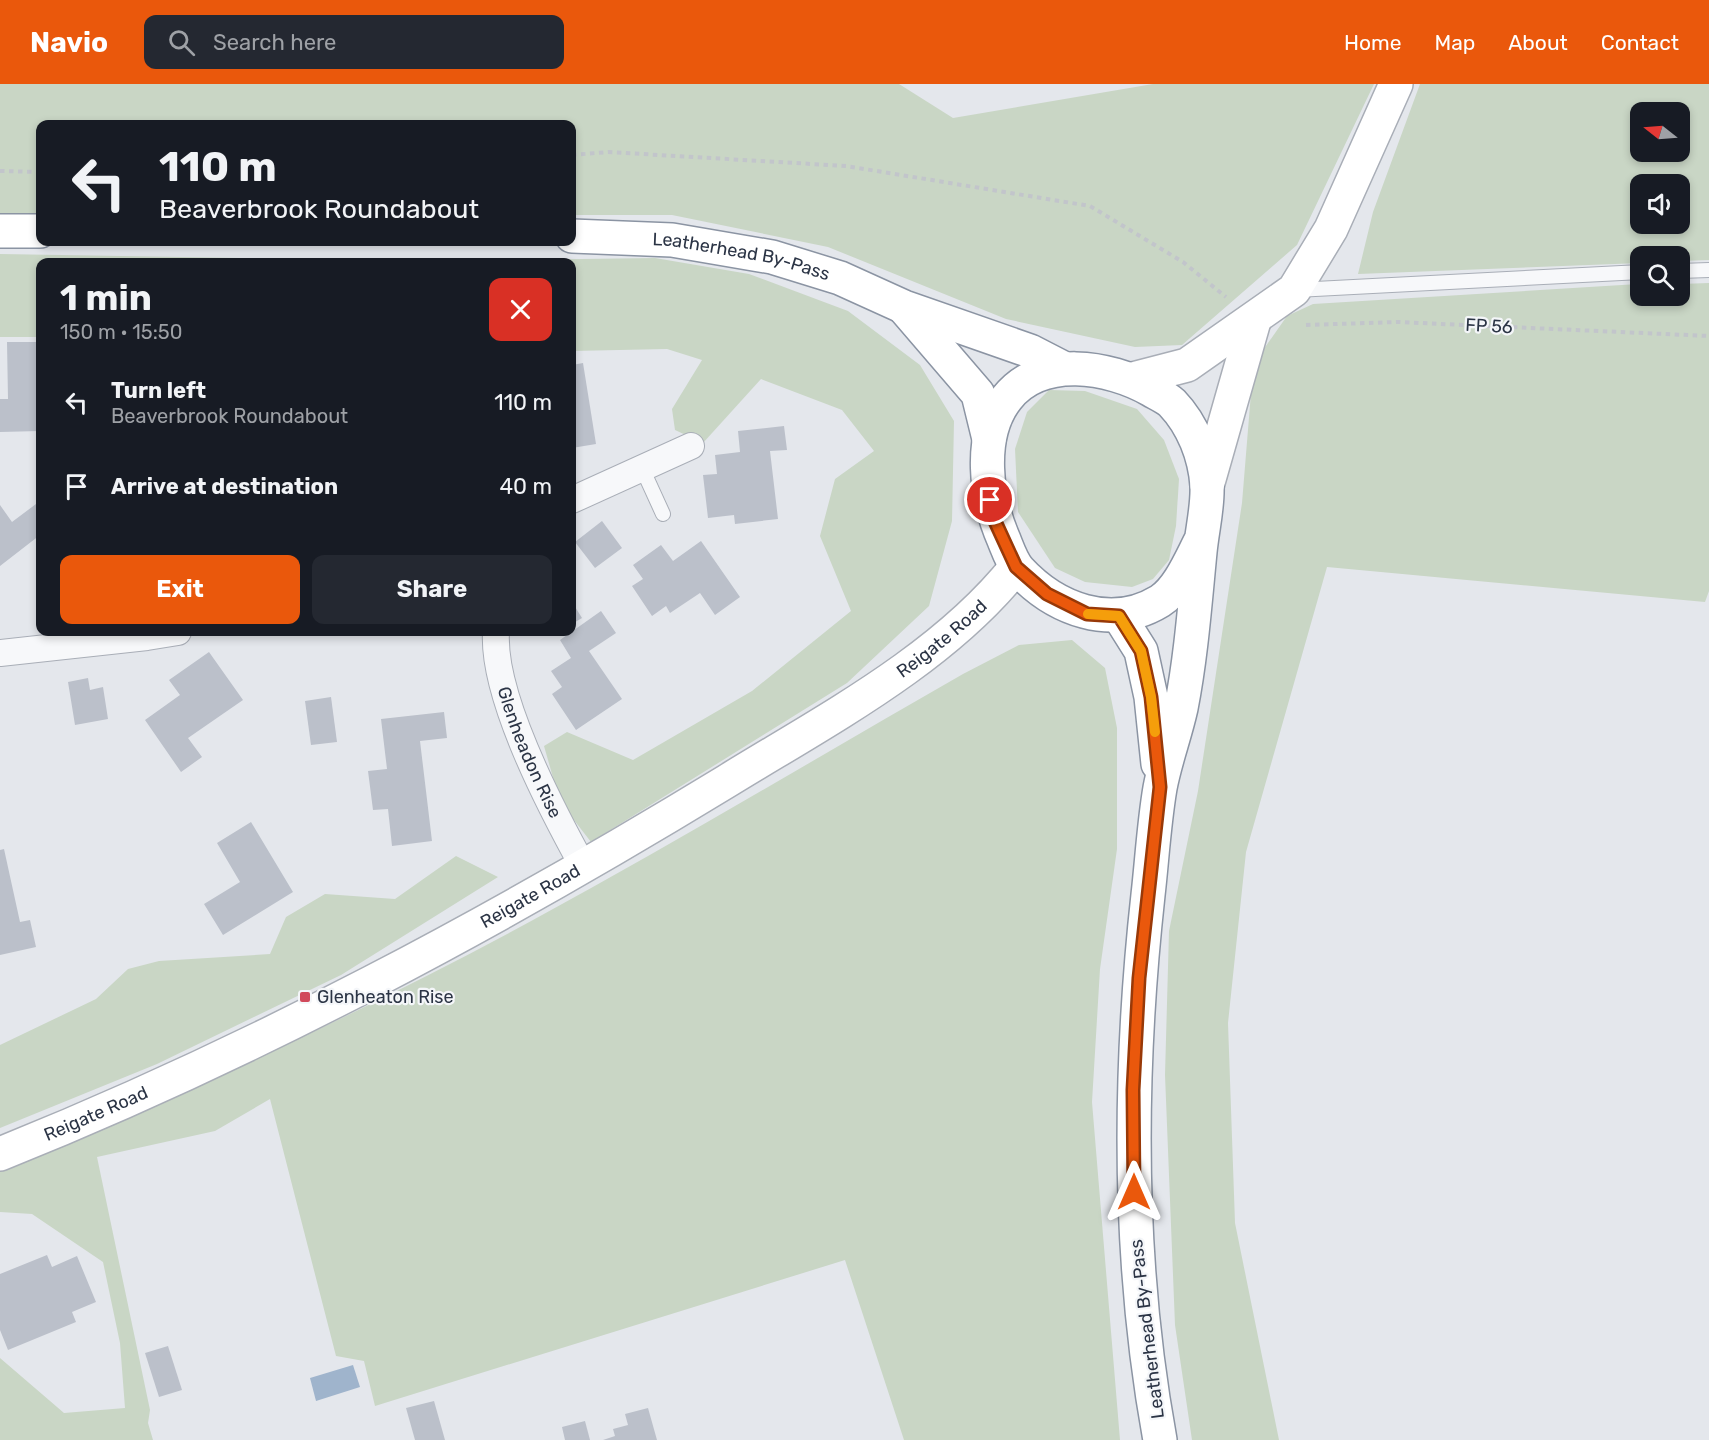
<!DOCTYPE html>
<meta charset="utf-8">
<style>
:root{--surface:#171b24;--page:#242831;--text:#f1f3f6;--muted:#9ea1a6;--accent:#ea580c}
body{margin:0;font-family:Rubik,sans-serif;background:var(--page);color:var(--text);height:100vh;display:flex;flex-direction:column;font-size:22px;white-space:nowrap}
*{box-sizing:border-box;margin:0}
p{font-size:20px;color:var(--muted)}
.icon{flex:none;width:33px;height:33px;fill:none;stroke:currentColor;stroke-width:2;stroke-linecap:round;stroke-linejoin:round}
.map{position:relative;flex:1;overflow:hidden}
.sheet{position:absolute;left:36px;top:174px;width:540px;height:378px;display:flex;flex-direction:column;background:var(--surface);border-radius:12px;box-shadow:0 3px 9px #0003}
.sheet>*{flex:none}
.banner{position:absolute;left:36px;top:36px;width:540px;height:126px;border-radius:12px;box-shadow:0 3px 9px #0003;background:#171b24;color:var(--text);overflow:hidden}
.needle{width:39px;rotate:287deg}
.buttons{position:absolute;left:1630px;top:18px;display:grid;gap:12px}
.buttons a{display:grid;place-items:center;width:60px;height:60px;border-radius:12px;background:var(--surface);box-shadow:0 3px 9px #0003;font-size:30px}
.pin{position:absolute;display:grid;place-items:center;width:51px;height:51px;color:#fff;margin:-26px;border:3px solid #fff;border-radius:50%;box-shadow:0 2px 6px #0007}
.me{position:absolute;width:66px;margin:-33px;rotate:0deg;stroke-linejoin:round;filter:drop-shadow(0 0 4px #0008)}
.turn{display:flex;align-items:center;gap:21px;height:126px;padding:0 24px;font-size:27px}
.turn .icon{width:78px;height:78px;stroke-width:2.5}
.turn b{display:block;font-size:42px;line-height:51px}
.round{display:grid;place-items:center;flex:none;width:63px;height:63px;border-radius:12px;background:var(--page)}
.overview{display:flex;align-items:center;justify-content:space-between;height:102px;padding:0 24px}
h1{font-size:36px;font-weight:700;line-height:45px}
.primary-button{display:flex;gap:12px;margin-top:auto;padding:12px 24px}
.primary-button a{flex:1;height:69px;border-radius:12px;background:var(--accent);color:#fff;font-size:24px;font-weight:700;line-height:69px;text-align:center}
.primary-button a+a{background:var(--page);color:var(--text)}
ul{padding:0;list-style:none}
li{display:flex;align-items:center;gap:18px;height:84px;padding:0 24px}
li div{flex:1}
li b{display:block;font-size:22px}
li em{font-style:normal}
header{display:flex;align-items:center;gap:36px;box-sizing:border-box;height:84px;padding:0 30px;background:var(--accent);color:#fff}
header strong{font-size:28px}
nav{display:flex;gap:33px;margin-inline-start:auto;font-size:21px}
.search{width:420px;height:54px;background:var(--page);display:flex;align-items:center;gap:15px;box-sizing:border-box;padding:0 21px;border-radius:12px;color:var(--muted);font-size:22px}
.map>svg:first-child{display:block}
</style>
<header>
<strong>Navio</strong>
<div class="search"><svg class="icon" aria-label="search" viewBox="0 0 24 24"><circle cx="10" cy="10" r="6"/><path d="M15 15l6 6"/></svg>Search here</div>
<nav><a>Home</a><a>Map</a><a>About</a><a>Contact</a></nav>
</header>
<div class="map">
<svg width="1709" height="1356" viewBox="0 0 1709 1356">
<rect width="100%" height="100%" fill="#e4e7ec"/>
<!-- green -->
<g fill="#c9d6c5" fill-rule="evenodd">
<path d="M0,0H899L953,34L1153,0H1374L1297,161L1182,261L1135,263L1006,235L828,163L672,131H572V40H40V129H0Z"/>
<path d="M1420,0H1709V176L1680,177V172H1641V179L1358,190L1373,128ZM1680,28V68H1641V28ZM1641,100H1680V140H1641Z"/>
<path d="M0,170L430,177L655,174L749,190L848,227L920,281L954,337L952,437L929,522L847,599L591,758L560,718L544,662L567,648L633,676L752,607L851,527L820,452L835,395L874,367L842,326L761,295L703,359L675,346L672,325L702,276L667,265L572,267V178H40V253H0Z"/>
<path d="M1709,199V507L1705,518L1327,483L1246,768L1228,939L1235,1139L1279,1356H1192L1175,1241L1165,991L1169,847L1198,707L1242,419L1251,309L1261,269L1287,232L1313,220L1638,200H1641V212H1680V200Z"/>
<path d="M1049,306L1085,307L1137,325L1164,356L1179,395L1176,442L1169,476L1153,495L1132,503L1085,498L1055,484L1018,428L1015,365L1027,328Z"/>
<path d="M1072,556L1105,584L1117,644V765L1100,885L1092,1018L1120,1356H904L845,1176L375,1322L364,1277L336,1272L270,1015L215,1047L97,1073L150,1326L148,1339L153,1356H0V1274L64,1329L125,1324L120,1259L103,1178L32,1130L0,1128V1082C182,1012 362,929 533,836C678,757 820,672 963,590L1019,561Z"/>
<path d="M456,772L498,793L341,891L157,980L0,1044V961L96,915L128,885L159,877L270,870L286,833L325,810L395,815Z"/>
</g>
<!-- water -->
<path fill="#9fb4cc" d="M353,1281L360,1303L316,1317L310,1294Z"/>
<!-- building -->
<g fill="#bbc0ca">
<path d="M7,258H40V347L0,348V315H8Z"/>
<path d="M583,279L596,360L572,364V281Z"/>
<path d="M784,342L787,366L770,367L778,435L735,440L734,431L708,434L703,391L717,390L715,371L740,368L738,347Z"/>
<path d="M40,417V451L0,482V421L12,438Z"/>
<path d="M602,437L622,464L595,484L575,458Z"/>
<path d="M701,457L740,513L715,531L700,509L670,529L666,522L652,532L632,502L643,495L633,481L661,461L673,477Z"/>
<path d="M572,518L582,534L572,540Z"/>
<path d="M601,527L616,549L589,567L622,615L576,646L552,610L562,603L551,587L571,574L560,556Z"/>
<path d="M209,568L243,616L188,654L202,673L181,688L145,636L180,611L169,596Z"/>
<path d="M88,594L90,606L103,603L108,635L75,641L68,598Z"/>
<path d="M331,613L337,658L311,661L305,617Z"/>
<path d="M444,628L447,654L420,657L432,757L392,762L388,725L373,726L368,687L387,685L381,635Z"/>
<path d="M251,738L293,808L223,851L204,820L240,798L217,759Z"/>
<path d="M4,765L20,838L30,836L36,863L0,871V766Z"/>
<path d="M47,1171L52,1183L77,1172L96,1218L72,1228L76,1238L8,1266L0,1246V1190Z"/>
<path d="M168,1262L182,1306L159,1313L145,1269Z"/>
<path d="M434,1317L445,1356H415L406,1324Z"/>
<path d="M648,1324L657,1356H603L615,1352L613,1345L628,1341L625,1330Z"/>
<path d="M585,1337L590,1356H565L562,1343Z"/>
</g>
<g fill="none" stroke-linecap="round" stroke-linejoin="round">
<!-- service casing -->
<g stroke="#a9aeb7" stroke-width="16">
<g id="service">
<path d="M1680,187L1709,186"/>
<path d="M1296,206L1641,188"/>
<path d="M642,384L663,430"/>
</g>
</g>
<!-- minor casing -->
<g stroke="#a9aeb7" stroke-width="28">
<g id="minor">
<path d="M572,416L691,362"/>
<path id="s1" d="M496,548C492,613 552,726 584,784"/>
<path d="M0,569L147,553L178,548"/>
</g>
</g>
<!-- secondary casing -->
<g stroke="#a9aeb7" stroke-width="36">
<g id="secondary">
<path d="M1133,295L1187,281L1294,206L1331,145L1396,0"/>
<path d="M1207,402L1254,237"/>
<path id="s2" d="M0,1070C254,968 494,839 727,697C826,636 943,575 1016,483"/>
</g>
</g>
<!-- trunk casing -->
<g stroke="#8b94a3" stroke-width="36">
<g id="trunk">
<path d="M0,147H40"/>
<path id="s3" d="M572,152L672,156L772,173L840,194L904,223L1030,267L1063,284"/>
<path d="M905,225L978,310L989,355"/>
<path d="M1119,532L1141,567L1151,613L1158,680"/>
<path d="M1160,1356C1127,1176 1128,993 1148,811C1152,776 1154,739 1160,704C1165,677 1175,651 1181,624C1191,573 1195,519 1200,468C1202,446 1208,423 1207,402C1205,372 1193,341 1172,319C1167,314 1158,310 1151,306C1109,282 1041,271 1007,314C977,352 986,415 1004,456C1008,466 1012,478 1019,486C1055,525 1111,547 1160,517C1179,505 1191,475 1201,456"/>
</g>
</g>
<!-- path -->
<g stroke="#c2c5cb" stroke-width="4" stroke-dasharray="4.5 4.5" stroke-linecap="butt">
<path d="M572,71L608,68L846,82L1090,122L1183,178L1226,213"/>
<path d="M0,87L40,88"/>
<path d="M1306,241L1398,238L1709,252"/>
</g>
<!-- service -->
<use href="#service" stroke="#f7f8fa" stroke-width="14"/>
<!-- minor -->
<use href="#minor" stroke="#f7f8fa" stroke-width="26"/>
<!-- secondary -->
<use href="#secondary" stroke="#fff" stroke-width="33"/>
<!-- trunk -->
<use href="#trunk" stroke="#fff" stroke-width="33"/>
</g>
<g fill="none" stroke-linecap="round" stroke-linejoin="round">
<!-- route casing -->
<g stroke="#983908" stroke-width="15">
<path id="route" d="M990,416L993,433L1016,483L1047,510L1087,530L1119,532L1141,567L1151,613L1160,703L1139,894L1133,1006L1134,1108"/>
</g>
<!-- route -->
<use href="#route" stroke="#ea580c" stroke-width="10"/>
<!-- slow -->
<path stroke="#f59e0b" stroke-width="10" d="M1088,530L1119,532L1141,567L1151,613L1155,648"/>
</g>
<!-- markers -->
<rect fill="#d1495b" stroke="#f4f6f9" stroke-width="2" x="299" y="907" width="12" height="12" rx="3"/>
<g text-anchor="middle" stroke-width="4.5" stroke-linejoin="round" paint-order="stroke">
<!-- street labels -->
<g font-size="18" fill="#2b3445" stroke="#f4f6f9">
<text dy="6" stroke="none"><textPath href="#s3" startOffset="171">Leatherhead By-Pass</textPath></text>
<text transform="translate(1489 242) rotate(3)" y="6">FP 56</text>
<text dy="6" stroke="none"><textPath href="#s2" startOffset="1076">Reigate Road</textPath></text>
<text dy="6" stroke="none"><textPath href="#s1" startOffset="126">Glenheadon Rise</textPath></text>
<text dy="6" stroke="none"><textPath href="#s2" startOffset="590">Reigate Road</textPath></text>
<text dy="6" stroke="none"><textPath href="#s2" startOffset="104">Reigate Road</textPath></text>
<text transform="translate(1147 1245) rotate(-97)" y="6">Leatherhead By-Pass</text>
</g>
<!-- poi labels -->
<g font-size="18" fill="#2b3445" stroke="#f4f6f9" text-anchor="start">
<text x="317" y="919">Glenheaton Rise</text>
</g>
</g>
</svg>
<div class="buttons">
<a><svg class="needle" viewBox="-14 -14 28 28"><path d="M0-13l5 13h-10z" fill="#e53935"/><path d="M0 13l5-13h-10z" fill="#9ea1a6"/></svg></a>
<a><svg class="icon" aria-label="sound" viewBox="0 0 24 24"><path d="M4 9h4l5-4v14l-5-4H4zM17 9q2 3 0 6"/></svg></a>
<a><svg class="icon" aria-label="search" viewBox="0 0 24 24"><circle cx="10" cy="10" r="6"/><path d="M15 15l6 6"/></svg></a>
</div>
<div class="pin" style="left:990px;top:416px;background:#d93025"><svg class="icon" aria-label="arrive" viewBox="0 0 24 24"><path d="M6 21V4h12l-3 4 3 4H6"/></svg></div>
<svg class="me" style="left:1134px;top:1108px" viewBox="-20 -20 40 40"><path d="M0-17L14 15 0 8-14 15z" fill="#ea580c" stroke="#fff" stroke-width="4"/></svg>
<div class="banner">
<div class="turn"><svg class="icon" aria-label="left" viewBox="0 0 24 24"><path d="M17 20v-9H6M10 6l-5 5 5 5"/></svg><div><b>110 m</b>Beaverbrook Roundabout</div></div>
</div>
<section class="sheet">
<div class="overview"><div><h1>1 min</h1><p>150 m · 15:50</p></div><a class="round" style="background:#d93025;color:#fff"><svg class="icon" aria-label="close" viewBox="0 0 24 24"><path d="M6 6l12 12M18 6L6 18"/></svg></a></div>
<ul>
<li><svg class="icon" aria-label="left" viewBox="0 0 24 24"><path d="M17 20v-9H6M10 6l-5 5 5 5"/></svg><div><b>Turn left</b><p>Beaverbrook Roundabout</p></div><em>110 m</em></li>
<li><svg class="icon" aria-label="arrive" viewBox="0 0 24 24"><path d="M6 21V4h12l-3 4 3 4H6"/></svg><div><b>Arrive at destination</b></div><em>40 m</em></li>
</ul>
<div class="primary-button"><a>Exit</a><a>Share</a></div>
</section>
</div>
